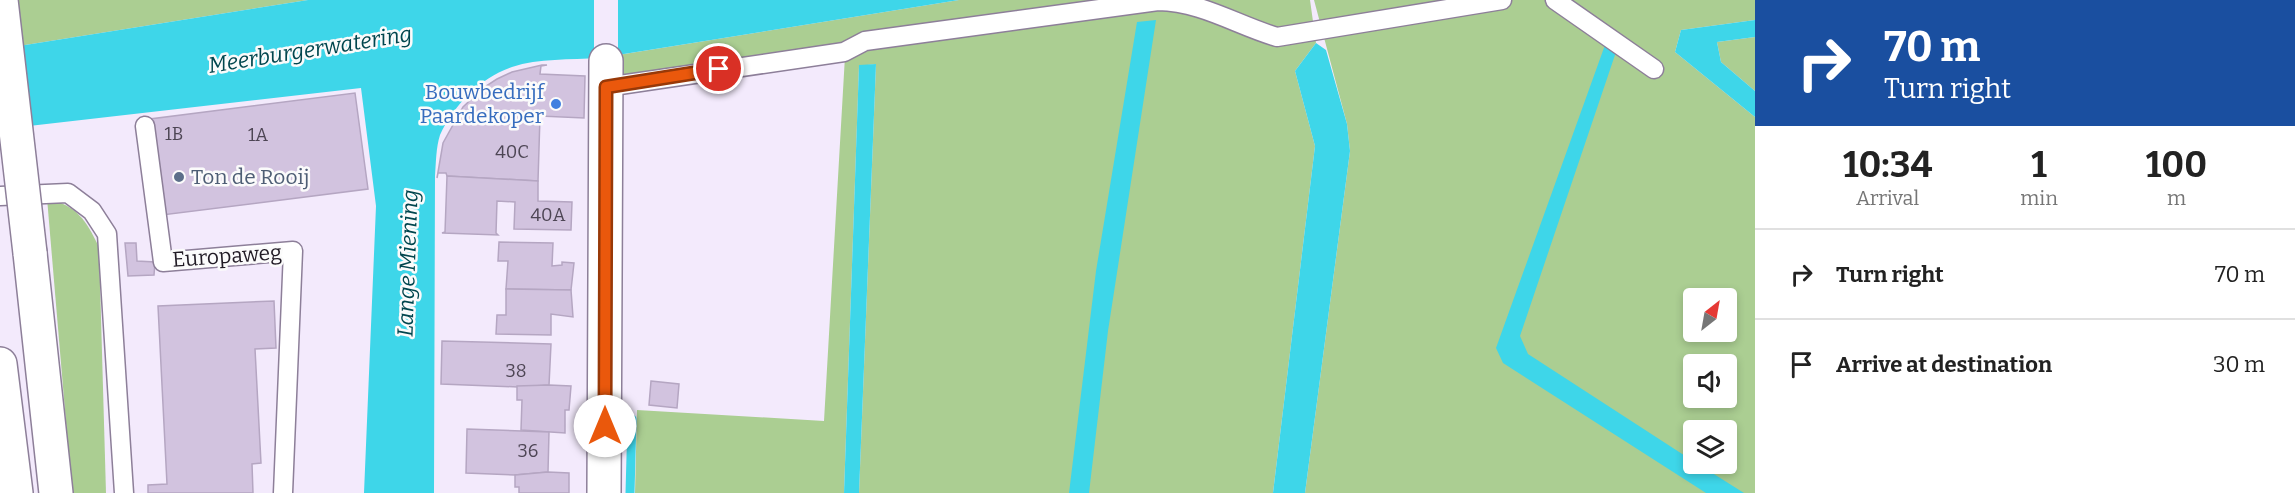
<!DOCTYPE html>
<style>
:root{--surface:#fff;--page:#f6f6f6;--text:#222;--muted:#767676;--line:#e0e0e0}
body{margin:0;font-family:Bitter,serif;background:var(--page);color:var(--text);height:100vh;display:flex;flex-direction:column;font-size:22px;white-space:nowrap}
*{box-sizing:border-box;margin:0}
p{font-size:20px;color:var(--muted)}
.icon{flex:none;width:33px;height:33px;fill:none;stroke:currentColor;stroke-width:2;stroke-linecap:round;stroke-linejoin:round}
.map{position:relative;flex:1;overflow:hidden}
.panel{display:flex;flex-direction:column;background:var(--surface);width:540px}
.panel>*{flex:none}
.banner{background:#1a4fa0;color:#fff;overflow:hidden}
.needle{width:39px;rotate:31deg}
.controls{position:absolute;left:1683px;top:288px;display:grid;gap:12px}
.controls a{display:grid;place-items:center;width:54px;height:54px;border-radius:6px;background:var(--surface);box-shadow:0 3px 9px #0003;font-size:30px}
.pin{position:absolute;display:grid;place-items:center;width:51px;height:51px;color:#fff;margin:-26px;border:3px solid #fff;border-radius:50%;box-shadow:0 2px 6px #0007}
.me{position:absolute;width:66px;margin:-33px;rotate:0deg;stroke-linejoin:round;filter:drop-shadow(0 0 4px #0008)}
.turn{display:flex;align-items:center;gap:21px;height:126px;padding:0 30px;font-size:27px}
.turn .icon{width:78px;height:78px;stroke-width:2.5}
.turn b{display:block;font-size:42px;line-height:51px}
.eta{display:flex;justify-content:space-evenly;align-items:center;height:102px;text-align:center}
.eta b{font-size:36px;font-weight:700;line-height:42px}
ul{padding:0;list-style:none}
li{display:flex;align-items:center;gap:18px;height:90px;padding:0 30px;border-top:2px solid var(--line)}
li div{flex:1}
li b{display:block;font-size:22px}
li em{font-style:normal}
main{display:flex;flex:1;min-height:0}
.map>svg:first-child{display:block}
</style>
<main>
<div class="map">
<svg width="1755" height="493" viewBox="0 0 1755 493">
<rect width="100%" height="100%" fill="#f3eafc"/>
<!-- green -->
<g fill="#abce92" fill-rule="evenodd">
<path d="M0,0H308L0,49Z"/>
<path d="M959,0H1310L1316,43L1295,71L1315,146L1273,493H859L876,64L859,66L844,493H635L637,410L824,421L845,56L862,46L620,75L618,55Z"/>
<path d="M1314,0H1755V20L1681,30L1675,52L1755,117V493H1305L1350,151L1347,124ZM1694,298H1726V332H1694ZM1694,364H1726V398H1694ZM1694,430H1726V464H1694Z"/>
<path d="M1755,37V91L1721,62L1717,42Z"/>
<path d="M47,198C78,207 85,219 99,247L106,493H72Z"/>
</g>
<!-- water -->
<g fill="#3ed6e9">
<path d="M308,0H959L599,58C570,60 539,58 512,67C481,77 453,106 440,135C436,147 436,163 435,176L434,493H364L376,206L361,88L29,126L0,49Z"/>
<path d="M1156,20L1108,331L1089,493H1069L1096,271L1137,22Z"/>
<path d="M1755,20V37L1717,42L1721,62L1755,91V117L1675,52L1681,30Z"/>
<path d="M1316,43L1326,50L1347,124L1350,151L1305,493H1273L1315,146L1295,71Z"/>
<path d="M1605,45L1616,52L1520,336L1528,354L1693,461L1694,464H1698L1744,493H1706L1503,363L1496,348Z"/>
<path d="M876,64L859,493H844L859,65Z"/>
</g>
<!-- pier -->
<path fill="#f3eafc" d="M594,0H618V58L594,61Z"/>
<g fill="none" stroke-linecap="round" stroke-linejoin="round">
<!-- stream -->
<path stroke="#3ed6e9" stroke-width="9" d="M630,493L632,419"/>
</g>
<!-- building -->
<g fill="#d2c3df" stroke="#b5a6c2" stroke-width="1.5">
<path d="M542,65H547L541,66L540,74L585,76L584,118L540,116L538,181L447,176L446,173H438L437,178L443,143L463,107L483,88L497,79L512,72Z"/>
<path d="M355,93L368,189L162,215L150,119Z"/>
<path d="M447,176L538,181V201L572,202L571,230L514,229L515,202L497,201L496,233L498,235L442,233L445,232Z"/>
<path d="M499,242L553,243L552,266L562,265V262L574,263L571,290L506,289L508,261H498Z"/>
<path d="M125,243H136L137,261L155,262L154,275L128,276Z"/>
<path d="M506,289L571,290L573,317L551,314V335L496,334L497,315H506Z"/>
<path d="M274,301L276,348L255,349L261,463L252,464L253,493H148V485L167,484L158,306Z"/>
<path d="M442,341L551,344L549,385L518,387L441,384Z"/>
<path d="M651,381L679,384L677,408L649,405Z"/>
<path d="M549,385L571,386L569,410H565V433L521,430L522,400H517V386Z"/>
<path d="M467,429L549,432L548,472L515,475L466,473Z"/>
<path d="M548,472L569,473V493H519V487H515V475Z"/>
</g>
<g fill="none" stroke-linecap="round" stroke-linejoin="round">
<!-- service casing -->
<g stroke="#8d7f99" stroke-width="21">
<g id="service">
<path d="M1555,0L1654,69"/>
<path d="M606,87L844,52L865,41L1158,1C1203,2 1236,25 1277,37L1502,0"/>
<path d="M145,126L163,262L293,251L283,493"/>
<path d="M0,196L68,193L92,211L107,234L124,493"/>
</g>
</g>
<!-- minor casing -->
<g stroke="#8d7f99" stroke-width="36">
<g id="minor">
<path d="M30,253L56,493"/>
<path d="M604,493L606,61"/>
</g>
</g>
<!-- primary casing -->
<g stroke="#8d7f99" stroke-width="36">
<path id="primary" d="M0,364L16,493"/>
</g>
<!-- service -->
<use href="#service" stroke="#fff" stroke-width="18"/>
<!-- minor -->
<use href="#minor" stroke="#fff" stroke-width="33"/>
<!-- primary -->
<use href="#primary" stroke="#fff" stroke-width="33"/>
<!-- minor-bridge casing -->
<g stroke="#8d7f99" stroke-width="36" stroke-linecap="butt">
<path id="minor-bridge" d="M1,0L30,253"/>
</g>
<!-- minor-bridge -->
<use href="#minor-bridge" stroke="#fff" stroke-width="33"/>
</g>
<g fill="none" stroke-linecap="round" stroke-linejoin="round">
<!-- route casing -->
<g stroke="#983908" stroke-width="15">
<path id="route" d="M605,426L606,87L719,69"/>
</g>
<!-- route -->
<use href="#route" stroke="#ea580c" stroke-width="10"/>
</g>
<!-- markers -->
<circle fill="#3f7fe0" stroke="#fbfbfb" stroke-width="2" cx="556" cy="104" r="6"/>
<circle fill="#5c6f8a" stroke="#fbfbfb" stroke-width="2" cx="179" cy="177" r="6"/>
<g text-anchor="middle" stroke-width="5" stroke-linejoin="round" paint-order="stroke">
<!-- number labels -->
<g font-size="18" fill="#4d4554">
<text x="174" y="140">1B</text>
<text x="258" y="141">1A</text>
<text x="512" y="158">40C</text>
<text x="548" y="221">40A</text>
<text x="516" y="377">38</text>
<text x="528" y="457">36</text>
</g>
<!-- shop labels -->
<g font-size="21" fill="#366cbe" stroke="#fbfbfb" text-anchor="end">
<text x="544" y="99">Bouwbedrijf<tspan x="544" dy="24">Paardekoper</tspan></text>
</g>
<!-- service labels -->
<g font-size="21" fill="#4e5e75" stroke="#fbfbfb" text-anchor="start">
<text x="191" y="184">Ton de Rooij</text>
</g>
<!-- street labels -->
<g font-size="21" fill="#211b25" stroke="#fbfbfb">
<text transform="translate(227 256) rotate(-4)" y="7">Europaweg</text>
</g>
<!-- water labels -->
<g font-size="22" font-style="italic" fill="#00464e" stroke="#fbfbfb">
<text transform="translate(310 49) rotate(-9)" y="8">Meerburgerwatering</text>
<text transform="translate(407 263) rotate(-88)" y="8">Lange Miening</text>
</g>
</g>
</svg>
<div class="controls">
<a><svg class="needle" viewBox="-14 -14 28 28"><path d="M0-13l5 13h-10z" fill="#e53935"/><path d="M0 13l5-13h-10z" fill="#767676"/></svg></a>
<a><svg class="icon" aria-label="sound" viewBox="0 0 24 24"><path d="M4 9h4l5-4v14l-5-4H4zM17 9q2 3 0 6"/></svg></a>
<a><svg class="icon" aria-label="layers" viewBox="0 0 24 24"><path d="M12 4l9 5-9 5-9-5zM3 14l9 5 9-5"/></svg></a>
</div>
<div class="pin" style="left:719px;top:69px;background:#d93025"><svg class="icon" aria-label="arrive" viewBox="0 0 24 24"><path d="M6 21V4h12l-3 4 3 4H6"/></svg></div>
<svg class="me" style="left:605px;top:426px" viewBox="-20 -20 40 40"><circle r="19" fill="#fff"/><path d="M0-13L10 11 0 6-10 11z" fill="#ea580c"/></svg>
</div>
<section class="panel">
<div class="banner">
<div class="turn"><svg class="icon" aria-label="right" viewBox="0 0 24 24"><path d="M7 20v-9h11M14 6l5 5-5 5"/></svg><div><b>70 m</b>Turn right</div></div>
</div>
<div class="eta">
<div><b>10:34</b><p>Arrival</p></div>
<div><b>1</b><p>min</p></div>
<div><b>100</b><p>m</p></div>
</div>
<ul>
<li><svg class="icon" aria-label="right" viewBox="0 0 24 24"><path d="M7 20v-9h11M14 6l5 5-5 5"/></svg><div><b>Turn right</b></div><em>70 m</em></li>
<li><svg class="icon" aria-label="arrive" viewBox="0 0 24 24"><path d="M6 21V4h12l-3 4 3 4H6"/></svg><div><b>Arrive at destination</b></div><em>30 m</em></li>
</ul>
</section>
</main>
